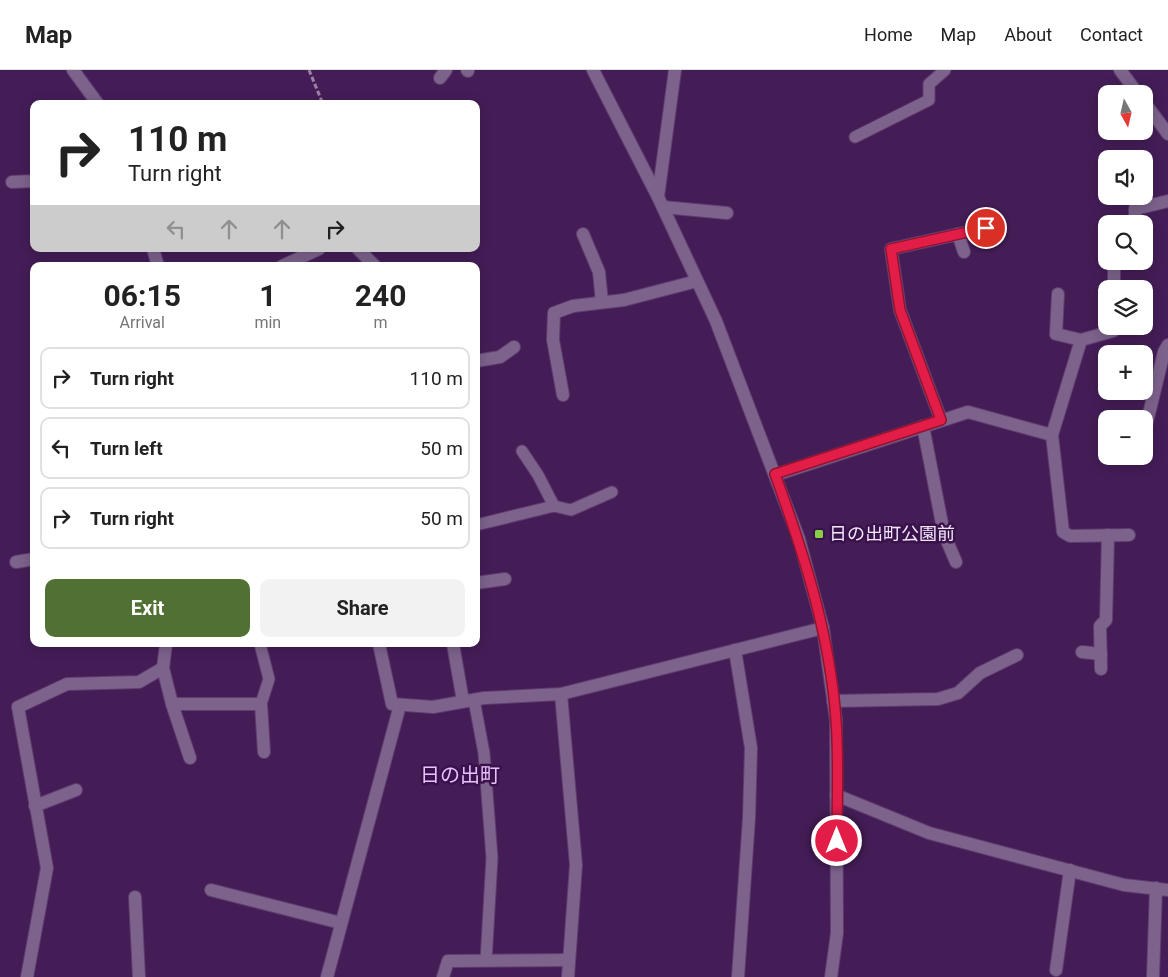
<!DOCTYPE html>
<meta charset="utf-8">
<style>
:root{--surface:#fff;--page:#f2f2f2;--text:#222;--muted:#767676;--line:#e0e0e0;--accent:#507034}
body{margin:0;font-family:Roboto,"Noto Sans JP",sans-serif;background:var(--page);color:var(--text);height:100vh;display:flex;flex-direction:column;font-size:19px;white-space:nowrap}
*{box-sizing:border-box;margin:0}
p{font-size:16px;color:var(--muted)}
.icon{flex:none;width:28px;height:28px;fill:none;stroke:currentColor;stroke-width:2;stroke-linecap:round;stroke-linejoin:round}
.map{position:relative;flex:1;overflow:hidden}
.sheet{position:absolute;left:30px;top:192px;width:450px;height:385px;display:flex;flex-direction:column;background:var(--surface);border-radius:10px;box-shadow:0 2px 12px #0003}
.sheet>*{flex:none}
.hud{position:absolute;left:30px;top:30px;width:450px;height:152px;border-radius:10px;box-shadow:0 2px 12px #0003;background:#fff;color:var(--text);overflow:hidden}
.needle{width:32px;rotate:172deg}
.fabs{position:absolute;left:1098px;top:15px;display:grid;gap:10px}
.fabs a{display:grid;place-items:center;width:55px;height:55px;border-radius:10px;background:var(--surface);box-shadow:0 2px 12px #0003;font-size:25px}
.pin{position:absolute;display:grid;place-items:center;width:42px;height:42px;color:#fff;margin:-21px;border:2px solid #fff;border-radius:50%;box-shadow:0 1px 5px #0007}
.me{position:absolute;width:55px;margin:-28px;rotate:0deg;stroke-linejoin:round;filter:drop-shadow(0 0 4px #0008)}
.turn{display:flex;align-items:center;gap:18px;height:105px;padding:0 15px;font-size:22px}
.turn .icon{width:65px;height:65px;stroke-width:2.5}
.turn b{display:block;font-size:35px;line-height:42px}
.lanes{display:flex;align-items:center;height:48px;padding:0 15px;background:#0003;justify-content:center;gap:25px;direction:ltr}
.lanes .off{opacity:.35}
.eta{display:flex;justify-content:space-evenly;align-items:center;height:85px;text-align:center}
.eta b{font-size:30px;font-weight:700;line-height:35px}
.button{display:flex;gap:10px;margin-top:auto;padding:10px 15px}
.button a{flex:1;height:58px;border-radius:10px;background:var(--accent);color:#fff;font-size:20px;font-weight:700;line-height:58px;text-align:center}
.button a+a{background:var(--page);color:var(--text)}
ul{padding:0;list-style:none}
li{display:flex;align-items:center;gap:15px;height:62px;margin:0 10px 8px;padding:0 5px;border:2px solid var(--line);border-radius:10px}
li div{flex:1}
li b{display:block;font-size:19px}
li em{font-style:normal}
header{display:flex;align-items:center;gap:30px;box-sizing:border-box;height:70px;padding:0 25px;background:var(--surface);border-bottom:1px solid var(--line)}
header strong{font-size:24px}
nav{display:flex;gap:28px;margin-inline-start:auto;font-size:18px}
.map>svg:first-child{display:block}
</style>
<header>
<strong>Map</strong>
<nav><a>Home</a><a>Map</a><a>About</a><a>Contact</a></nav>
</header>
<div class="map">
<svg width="1168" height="907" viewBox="0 0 1168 907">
<rect width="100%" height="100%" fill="#441d57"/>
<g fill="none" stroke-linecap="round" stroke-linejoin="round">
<!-- lane casing -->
<g stroke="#603d71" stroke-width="13">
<g id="lane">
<path d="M855,67L929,30V14L945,0"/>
<path d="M522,381L538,405L554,436"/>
<path d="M476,455L554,436L571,440L612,422"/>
<path d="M260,574L269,609L261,634"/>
<path d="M474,630L484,683L492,788L486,891"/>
</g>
</g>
<!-- street casing -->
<g stroke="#603d71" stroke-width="14">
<g id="street">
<path d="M73,0L98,34"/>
<path d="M467,0L468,1"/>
<path d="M593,0L658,127L716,251L799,469L823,558L836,650L837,863L831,907"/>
<path d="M1120,0L1138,24"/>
<path d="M440,8L446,0"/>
<path d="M1144,32L1168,64"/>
<path d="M12,112L34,111"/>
<path d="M658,127L675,0"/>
<path d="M663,137L727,143"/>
<path d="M1135,154V139L1168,131"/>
<path d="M583,164L599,202L602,232"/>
<path d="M958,164L964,182"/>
<path d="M153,179L158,196"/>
<path d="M358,179L375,196"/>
<path d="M282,196L319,179"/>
<path d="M1114,219V193L1121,191"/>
<path d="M1058,224L1056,264L1081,270"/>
<path d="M476,291L500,287L514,277"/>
<path d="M563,325L553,270L554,243L573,236L624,230L697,211"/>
<path d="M941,350L900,240L891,179L986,158"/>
<path d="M923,356L944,464L956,492"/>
<path d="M1146,356L1164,282L1168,275"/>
<path d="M1052,365L1063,462L1070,466L1129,465"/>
<path d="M775,405L968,342L1052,365L1081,270L1113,261V256"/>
<path d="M16,492L34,489"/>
<path d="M476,513L505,509"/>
<path d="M379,574L392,634L433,637L484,628L561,624L823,558"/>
<path d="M453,574L463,631"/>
<path d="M735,580L751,678L749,748L738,907"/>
<path d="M1082,582L1101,584"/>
<path d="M163,598L172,634H261L264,682"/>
<path d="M1101,599L1100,556L1106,550L1108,465"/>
<path d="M561,624L576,795L568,907"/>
<path d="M833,631L938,629L958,623L980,603L1017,585"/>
<path d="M172,634L190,688"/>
<path d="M836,725L929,763L1124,815L1168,820"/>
<path d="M35,736L76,720"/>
<path d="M211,820L341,853"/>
<path d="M135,827L139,907"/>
<path d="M1056,900L1070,800"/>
<path d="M27,907L47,798L18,637L67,614L139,612L163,598L166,574"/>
<path d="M327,907L400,635"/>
<path d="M443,907L448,891L569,890"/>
<path d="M1153,907L1156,818"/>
</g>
</g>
<!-- path -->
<path stroke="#9b81a9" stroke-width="3" stroke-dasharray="5 2.5" stroke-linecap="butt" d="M309,0L323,34"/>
<!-- lane -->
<use href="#lane" stroke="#7d628c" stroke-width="11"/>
<!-- street -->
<use href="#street" stroke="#7d628c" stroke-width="12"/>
</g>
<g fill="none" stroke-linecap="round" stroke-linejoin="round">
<!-- route casing -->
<g stroke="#92132f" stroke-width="12">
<path id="route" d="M837,771C837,731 839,690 836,650C830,565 804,484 775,404L941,350L900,240L891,179L986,158"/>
</g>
<!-- route -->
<use href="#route" stroke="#e11d48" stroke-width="9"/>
</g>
<!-- markers -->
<rect fill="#88cf49" stroke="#39124b" stroke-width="2" x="814" y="459" width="10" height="10" rx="2.5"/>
<g text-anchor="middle" stroke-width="5" stroke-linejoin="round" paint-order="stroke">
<!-- poi labels -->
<g font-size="18" fill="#f3e6fb" stroke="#39124b" text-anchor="start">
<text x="829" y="470">日の出町公園前</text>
</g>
<!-- quarter labels -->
<g font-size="20" fill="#e6c3fa" stroke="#39124b">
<text x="460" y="712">日の出町</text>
</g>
</g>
</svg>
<div class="fabs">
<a><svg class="needle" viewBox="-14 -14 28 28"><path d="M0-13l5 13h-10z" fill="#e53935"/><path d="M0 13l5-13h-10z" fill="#767676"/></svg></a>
<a><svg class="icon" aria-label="sound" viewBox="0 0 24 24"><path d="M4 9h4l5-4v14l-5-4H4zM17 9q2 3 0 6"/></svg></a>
<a><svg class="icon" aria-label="search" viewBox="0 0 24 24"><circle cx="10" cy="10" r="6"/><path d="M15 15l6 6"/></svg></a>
<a><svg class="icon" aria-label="layers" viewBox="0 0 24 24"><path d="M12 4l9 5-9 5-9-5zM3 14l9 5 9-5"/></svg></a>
<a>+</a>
<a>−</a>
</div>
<div class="pin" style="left:986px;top:158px;background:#d93025"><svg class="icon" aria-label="arrive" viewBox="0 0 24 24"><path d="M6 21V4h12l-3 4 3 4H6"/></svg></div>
<svg class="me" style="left:837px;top:771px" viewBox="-20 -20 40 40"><circle r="17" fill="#e11d48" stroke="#fff" stroke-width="3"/><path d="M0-11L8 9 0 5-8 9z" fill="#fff"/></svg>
<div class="hud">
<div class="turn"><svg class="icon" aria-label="right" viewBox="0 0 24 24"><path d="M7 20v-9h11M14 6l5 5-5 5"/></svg><div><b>110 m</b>Turn right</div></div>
<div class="lanes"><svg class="icon off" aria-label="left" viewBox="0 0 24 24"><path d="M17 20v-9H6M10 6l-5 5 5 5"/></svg><svg class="icon off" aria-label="ahead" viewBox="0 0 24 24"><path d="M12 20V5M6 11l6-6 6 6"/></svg><svg class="icon off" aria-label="ahead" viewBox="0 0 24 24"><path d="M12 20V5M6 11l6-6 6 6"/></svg><svg class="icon" aria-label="right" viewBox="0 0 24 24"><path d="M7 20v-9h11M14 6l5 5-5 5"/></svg></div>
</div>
<section class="sheet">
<div class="eta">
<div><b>06:15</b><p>Arrival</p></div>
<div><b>1</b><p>min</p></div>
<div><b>240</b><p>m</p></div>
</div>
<ul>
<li><svg class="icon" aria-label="right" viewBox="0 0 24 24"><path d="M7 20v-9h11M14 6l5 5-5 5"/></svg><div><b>Turn right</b></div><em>110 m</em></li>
<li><svg class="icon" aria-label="left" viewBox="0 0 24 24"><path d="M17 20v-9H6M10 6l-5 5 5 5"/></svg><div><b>Turn left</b></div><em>50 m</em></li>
<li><svg class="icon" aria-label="right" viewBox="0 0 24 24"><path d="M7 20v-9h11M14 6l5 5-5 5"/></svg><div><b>Turn right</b></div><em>50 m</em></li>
</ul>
<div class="button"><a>Exit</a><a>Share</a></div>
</section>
</div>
